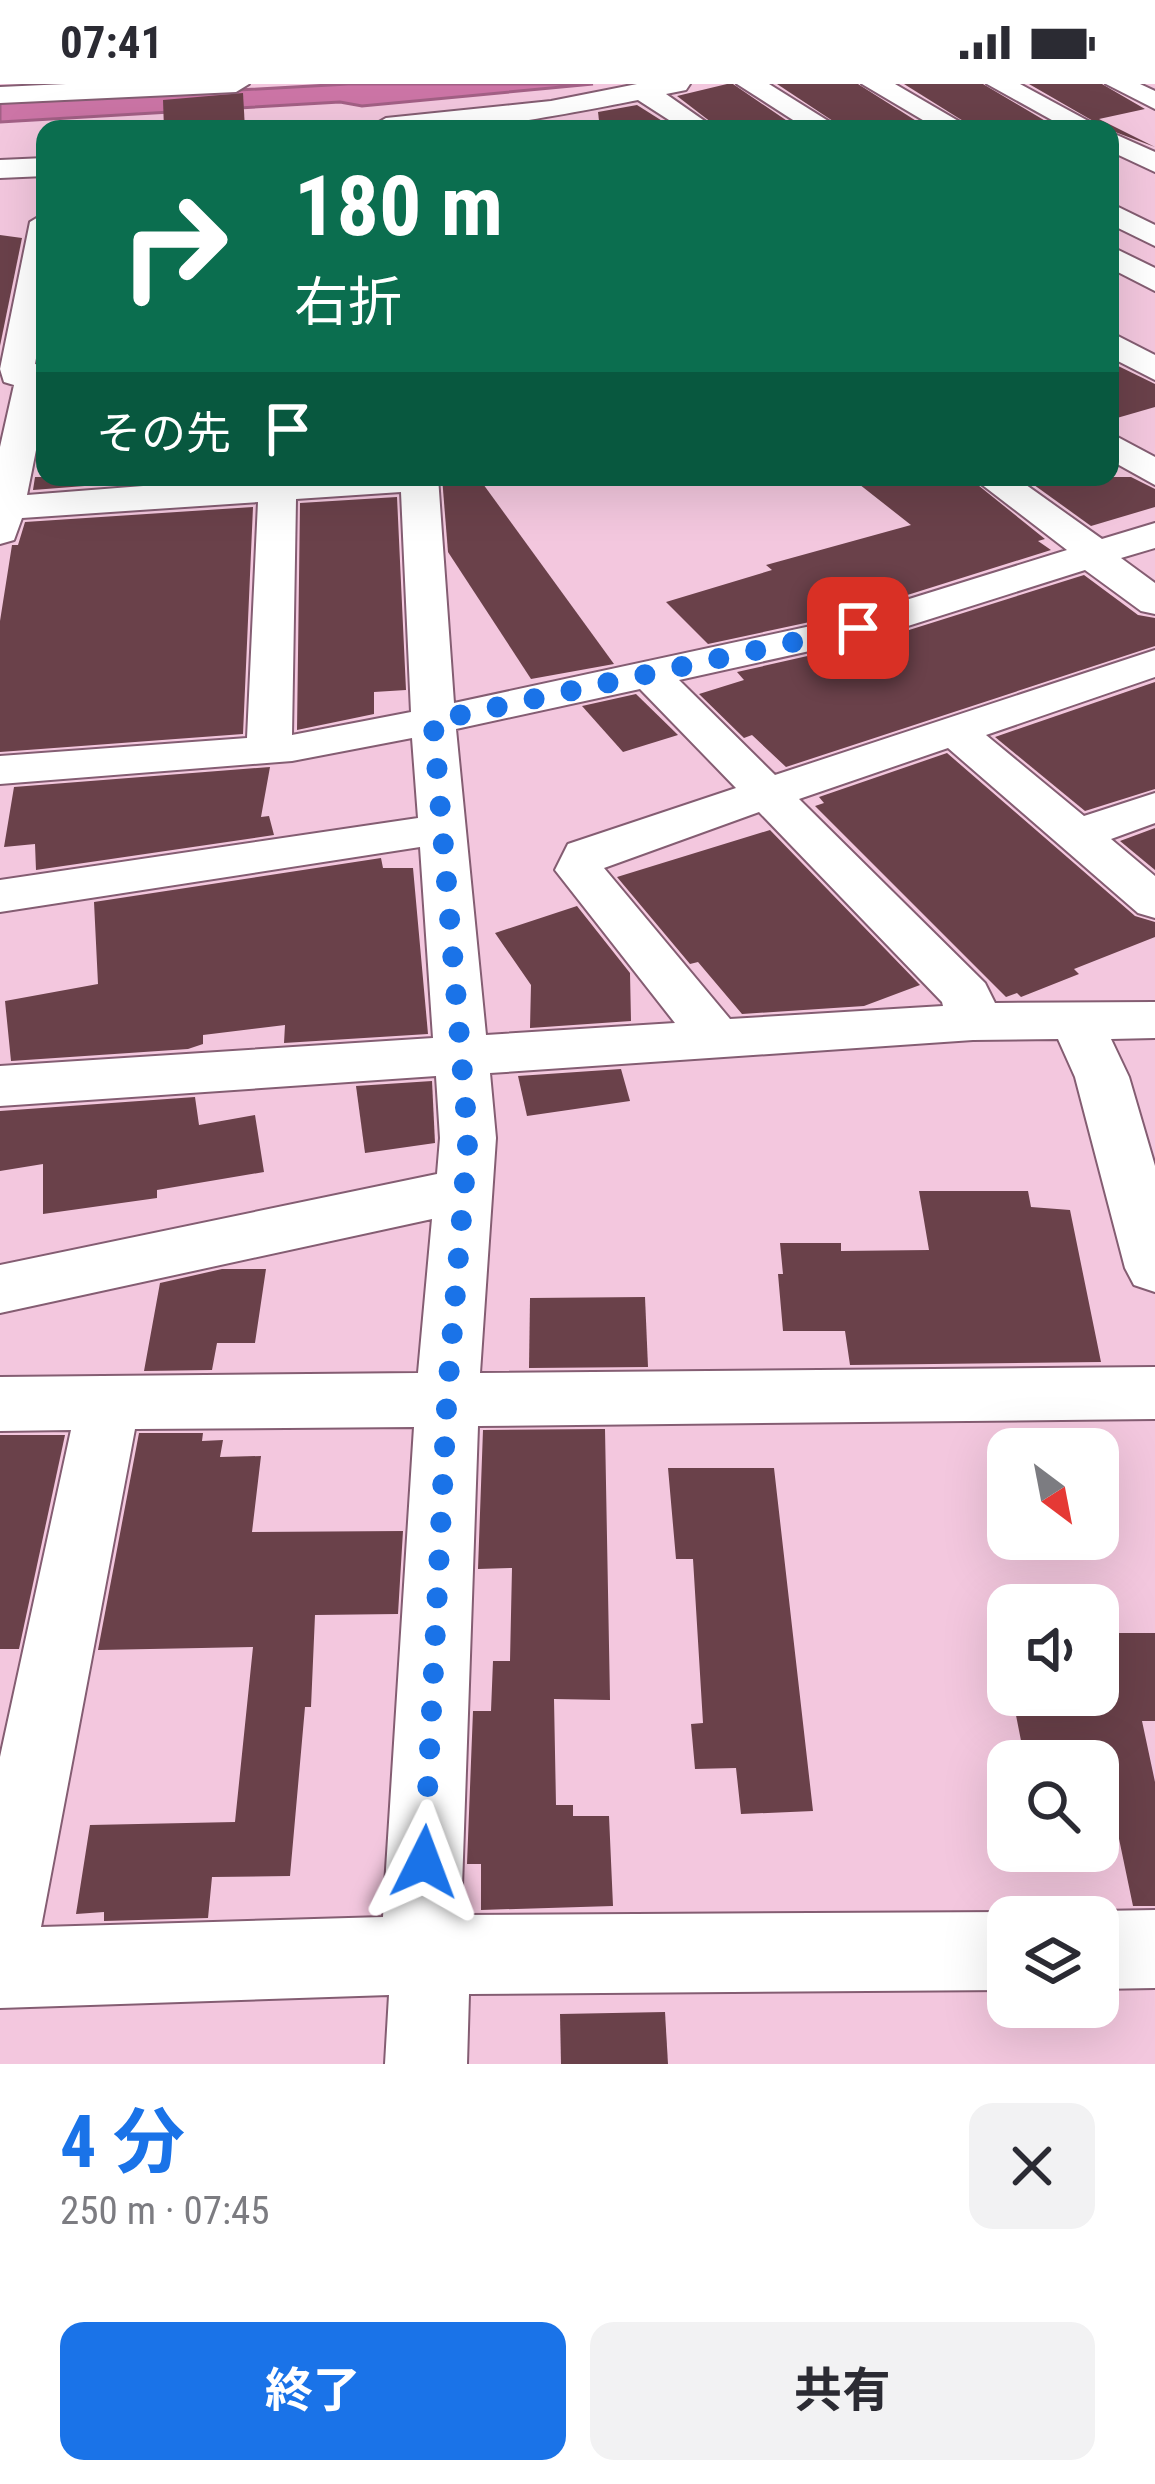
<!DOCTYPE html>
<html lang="ja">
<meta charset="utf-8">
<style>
:root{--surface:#fff;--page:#f2f2f3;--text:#2b2b33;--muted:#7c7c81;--accent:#1a73e8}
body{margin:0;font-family:"Roboto Condensed","Noto Sans JP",sans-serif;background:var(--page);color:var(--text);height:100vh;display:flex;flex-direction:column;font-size:45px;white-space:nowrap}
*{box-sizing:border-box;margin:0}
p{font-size:39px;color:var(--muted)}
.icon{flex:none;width:66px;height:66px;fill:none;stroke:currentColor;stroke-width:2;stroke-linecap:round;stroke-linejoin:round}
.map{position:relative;height:1980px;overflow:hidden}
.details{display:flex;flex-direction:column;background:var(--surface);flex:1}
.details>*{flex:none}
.banner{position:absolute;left:36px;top:36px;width:1083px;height:366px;border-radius:24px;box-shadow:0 12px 48px #0002;background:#0b6e4f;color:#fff;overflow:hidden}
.needle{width:78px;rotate:148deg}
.fabs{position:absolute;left:987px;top:1344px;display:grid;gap:24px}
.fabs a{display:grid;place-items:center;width:132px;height:132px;border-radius:24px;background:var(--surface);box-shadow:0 12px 48px #0002;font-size:60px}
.pin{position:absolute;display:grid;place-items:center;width:102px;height:102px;color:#fff;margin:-51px;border-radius:24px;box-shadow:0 6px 18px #0006}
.me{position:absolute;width:132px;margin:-66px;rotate:3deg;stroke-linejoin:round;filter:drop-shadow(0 0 9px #0008)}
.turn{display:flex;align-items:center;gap:42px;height:252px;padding:0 60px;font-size:54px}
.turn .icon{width:156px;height:156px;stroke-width:2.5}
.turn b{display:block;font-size:84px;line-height:102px}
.then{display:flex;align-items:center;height:114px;padding:0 60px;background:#0003;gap:24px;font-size:45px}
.round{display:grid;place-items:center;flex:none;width:126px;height:126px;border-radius:24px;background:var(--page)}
.headline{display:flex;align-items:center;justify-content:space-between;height:204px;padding:0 60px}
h1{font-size:72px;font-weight:700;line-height:90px;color:var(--accent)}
.action{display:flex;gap:24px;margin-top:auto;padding:24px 60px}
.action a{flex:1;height:138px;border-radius:24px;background:var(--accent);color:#fff;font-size:48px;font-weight:700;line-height:138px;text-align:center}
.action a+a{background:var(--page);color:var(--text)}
.status{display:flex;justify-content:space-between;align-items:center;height:84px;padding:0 60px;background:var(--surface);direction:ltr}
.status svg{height:33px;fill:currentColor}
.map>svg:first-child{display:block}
</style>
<div class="status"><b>07:41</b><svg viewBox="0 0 49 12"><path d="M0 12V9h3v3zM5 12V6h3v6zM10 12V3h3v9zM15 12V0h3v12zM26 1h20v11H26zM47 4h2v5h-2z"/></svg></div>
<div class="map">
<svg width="1155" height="1980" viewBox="0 0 1155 1980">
<rect width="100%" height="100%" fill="#f3c7de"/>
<!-- water -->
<path fill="#cc75a6" stroke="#a26085" stroke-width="3" d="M348,0H593L362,22L340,18L0,38V19Z"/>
<!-- building -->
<g fill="#6a414a">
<path d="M727,0H733L799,45H720L677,12Z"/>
<path d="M777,0H858L929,45H845Z"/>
<path d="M904,0H983L1059,45H976Z"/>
<path d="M1029,0H1102L1145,25L1099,35L1155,63L1107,45Z"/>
<path d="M243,9L245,45H164L163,16Z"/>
<path d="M637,21L675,45H600L598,28Z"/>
<path d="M0,151L22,154L0,262Z"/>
<path d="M1110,278L1155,300V323L1110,336Z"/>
<path d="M35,393H201L33,406Z"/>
<path d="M442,393H478L614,580L531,595L448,468Z"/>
<path d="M850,393H968L1045,455L1038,457L1051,466L847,530L708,560L666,518L772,486L766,481L911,441Z"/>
<path d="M1023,393H1131L1155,405V423L1091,442Z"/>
<path d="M397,413L406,606L374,608V630L297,646L300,419Z"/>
<path d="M253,423L243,650L0,668V537L12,461H18L25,438Z"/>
<path d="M1084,491L1138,531L1155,534V562L786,683L752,651L744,654L699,610L744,596L737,588L874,557Z"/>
<path d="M1155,598V705L1085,727L995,653Z"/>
<path d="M636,610L678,651L623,668L582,622Z"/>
<path d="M947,669L1135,832L1155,838V853L1074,885L1079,890L1021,913L1017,909L1006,913L815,722L824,719L819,713Z"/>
<path d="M270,683L261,733L269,732L274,751L36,786L35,760L4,763L14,703Z"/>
<path d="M1155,744V786L1120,757Z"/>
<path d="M770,746L920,901L864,922L742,930L698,878L690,880L617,793Z"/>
<path d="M381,774L383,784H413L428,950L284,959L285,941L203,951V960L188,965L11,977L5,917L98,900L94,818Z"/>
<path d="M577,822L630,889L631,937L530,944L531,901L495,849Z"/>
<path d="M621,985L630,1017L527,1032L518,992Z"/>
<path d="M432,997L435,1059L365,1069L356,1002Z"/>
<path d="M195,1013L199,1041L255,1031L264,1088L157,1106V1114L43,1130V1080L0,1087V1027Z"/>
<path d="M919,1107H1028L1031,1123L1070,1126L1101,1278L850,1281L845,1247H783L778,1190H783L780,1159H841V1167L929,1166Z"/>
<path d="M222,1185H266L255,1259H217L212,1286L144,1287L160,1199Z"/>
<path d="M645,1213L648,1283L529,1284L530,1214Z"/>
<path d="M605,1345L610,1616L554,1615L556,1721H573V1732H609L613,1822L481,1826V1780H467L473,1627H491L493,1577H510L512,1484L478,1485L483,1346Z"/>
<path d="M139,1349H203L202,1357L223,1356L220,1373L261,1372L252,1448L403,1447L398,1530L315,1531L311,1623H305L290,1792L212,1793L208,1834L104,1837V1828L76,1830L90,1741L235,1738L253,1563L98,1566Z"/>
<path d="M0,1351H65L19,1565H0Z"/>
<path d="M668,1384H774L813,1727L741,1730L736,1684L695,1685L691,1640L703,1639L693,1475H676Z"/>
<path d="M1098,1549H1155V1637H1142L1155,1698V1822H1133L1113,1726L1098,1727V1677H1025L1012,1611H1108Z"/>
<path d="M665,1928L668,1980H561L560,1930Z"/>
</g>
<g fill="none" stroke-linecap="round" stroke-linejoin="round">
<!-- minor casing -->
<g stroke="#845d72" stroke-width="4">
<g id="minor">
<path d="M66,0H249L236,8L0,19V3Z"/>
<path d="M637,0H690L686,6L666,10L716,45H683L638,16C582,27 420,60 372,42L386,34L551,17Z"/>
<path d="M737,0H769L841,45H807Z"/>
<path d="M862,0H895L972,45H938Z"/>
<path d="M987,0H1020L1103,45H1068Z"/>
<path d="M1106,0H1140L1155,7V25Z"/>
<path d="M1110,48L1155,68V88L1110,67Z"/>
<path d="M45,74V92L0,94V76Z"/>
<path d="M1110,119L1155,141V162L1110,140Z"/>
<path d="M45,129V224L35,280L45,282V321L27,411L259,393H438L454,619L848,534L1067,466L972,393H1015L1102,455L1155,439V464L1121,474L1155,499V530L1141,527L1085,486L873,553L679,596L775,691L1155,566V593L986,651L1084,732L1155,709V739L1111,755L1155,792V834L1138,829L948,664L799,715L985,899L995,919L1155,918V954L1111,955L1129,993L1155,1082V1208L1134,1201L1125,1184L1075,993L1058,955L973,956L490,989L496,1054L480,1289L1155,1283V1335L478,1342L461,1831L1008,1828L1021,1833H1008V1906L469,1910L467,1980H385L389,1911L0,1924V1673L71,1346L0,1347V1293L418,1289L432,1135L0,1229V1181L437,1090L440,1054L436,992L0,1022V982L433,954L420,763L0,828V796L418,734L412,654L292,677L0,700V672L247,654L258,418L22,434L14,456L0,460V363L14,301L4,298L0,285L30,138ZM401,408L411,628L292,651L296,415ZM640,605L736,704L568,760L555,786L675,939L486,951L456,645ZM759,728L942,918L943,922L730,935L604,784ZM414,1343L383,1833L41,1843L135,1345Z"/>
<path d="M1110,162L1155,184V207L1110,184Z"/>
<path d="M1110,248L1155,271V296L1110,273Z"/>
<path d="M1110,349L1155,373V401L1110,376Z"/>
<path d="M1155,1826V1904L1098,1905V1833H1083L1098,1827Z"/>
</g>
</g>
<!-- minor -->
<use href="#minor" fill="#fff" fill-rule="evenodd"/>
</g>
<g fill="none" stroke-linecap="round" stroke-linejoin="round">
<!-- route -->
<path stroke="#1a73e8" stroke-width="21" stroke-dasharray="0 37.8" d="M424,1778L447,1314L468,1054L433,637L858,544"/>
</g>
</svg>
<div class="fabs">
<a><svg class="needle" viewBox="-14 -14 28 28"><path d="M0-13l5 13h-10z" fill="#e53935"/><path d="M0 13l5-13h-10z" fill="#7c7c81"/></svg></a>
<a><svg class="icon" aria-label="sound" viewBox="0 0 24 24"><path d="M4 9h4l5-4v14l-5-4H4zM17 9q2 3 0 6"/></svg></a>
<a><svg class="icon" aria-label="search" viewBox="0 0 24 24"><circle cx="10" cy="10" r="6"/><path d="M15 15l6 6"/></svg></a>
<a><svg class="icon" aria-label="layers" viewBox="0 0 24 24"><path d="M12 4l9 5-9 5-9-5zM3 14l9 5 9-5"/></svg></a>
</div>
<div class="pin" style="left:858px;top:544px;background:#d93025"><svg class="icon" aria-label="arrive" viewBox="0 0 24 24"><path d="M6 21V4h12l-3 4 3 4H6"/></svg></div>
<svg class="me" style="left:424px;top:1778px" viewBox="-20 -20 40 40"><path d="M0-17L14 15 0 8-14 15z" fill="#1a73e8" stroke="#fff" stroke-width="4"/></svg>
<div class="banner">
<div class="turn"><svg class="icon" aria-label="right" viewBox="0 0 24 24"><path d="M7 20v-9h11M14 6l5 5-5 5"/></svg><div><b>180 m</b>右折</div></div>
<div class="then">その先<svg class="icon" aria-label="arrive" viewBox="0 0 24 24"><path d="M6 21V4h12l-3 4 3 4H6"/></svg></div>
</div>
</div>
<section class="details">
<div class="headline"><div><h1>4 分</h1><p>250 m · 07:45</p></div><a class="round"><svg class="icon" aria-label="close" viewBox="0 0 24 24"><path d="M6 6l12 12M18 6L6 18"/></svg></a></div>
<div class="action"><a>終了</a><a>共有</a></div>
</section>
